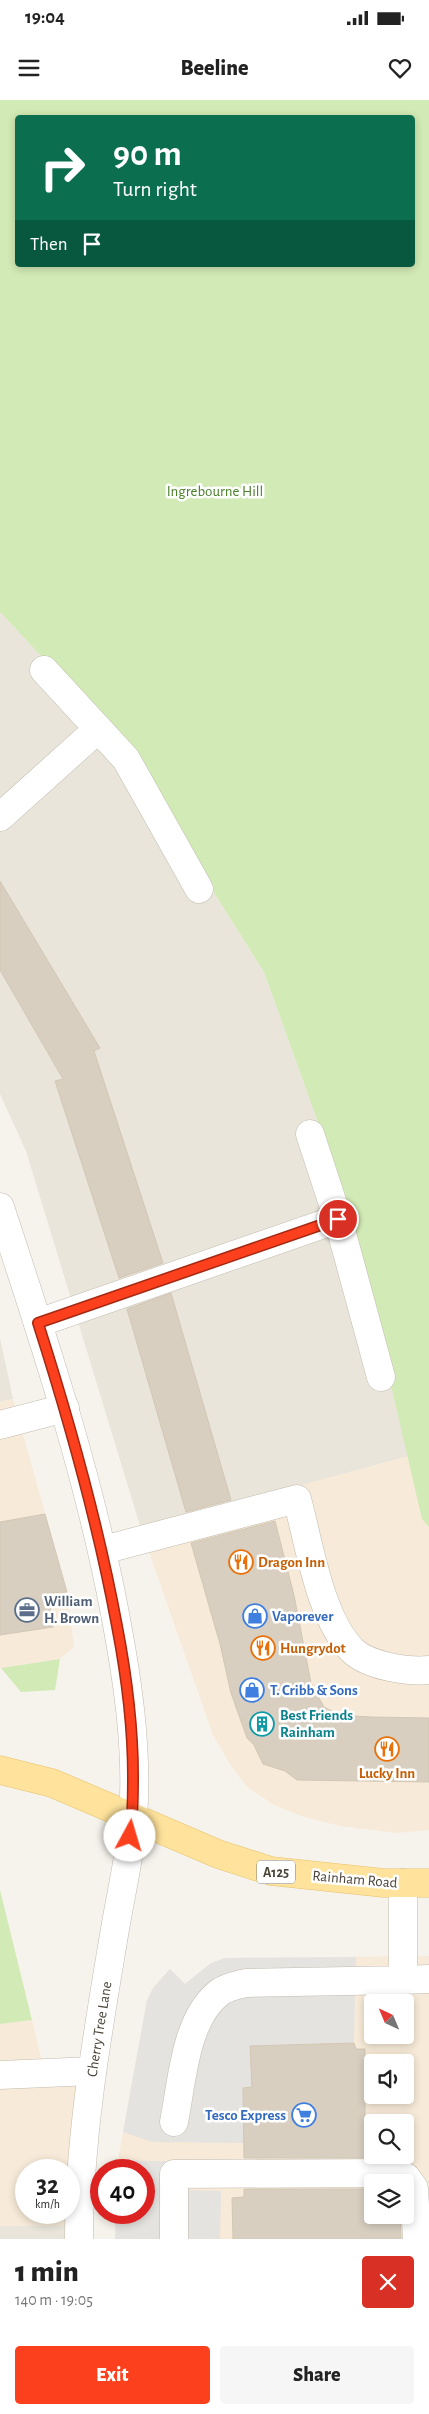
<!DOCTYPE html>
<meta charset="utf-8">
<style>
:root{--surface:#fff;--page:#f6f6f6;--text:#222;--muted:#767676;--accent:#fc3f1d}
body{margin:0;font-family:"Alegreya Sans",sans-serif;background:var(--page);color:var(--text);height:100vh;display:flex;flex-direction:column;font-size:19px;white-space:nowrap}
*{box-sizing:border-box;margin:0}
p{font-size:16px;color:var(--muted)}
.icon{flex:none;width:28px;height:28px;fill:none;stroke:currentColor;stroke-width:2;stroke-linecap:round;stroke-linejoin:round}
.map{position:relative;height:2139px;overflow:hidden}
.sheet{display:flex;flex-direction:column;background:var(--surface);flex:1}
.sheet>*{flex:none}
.hud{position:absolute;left:15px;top:15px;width:400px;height:152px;border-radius:5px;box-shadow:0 2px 8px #0003;background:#0b6e4f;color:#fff;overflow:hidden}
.needle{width:32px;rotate:316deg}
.fabs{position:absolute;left:364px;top:1894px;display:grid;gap:10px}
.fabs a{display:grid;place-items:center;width:50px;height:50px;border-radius:5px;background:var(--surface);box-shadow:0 2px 8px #0003;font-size:25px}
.speed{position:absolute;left:15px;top:2059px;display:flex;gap:10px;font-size:25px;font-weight:700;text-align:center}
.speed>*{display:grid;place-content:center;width:65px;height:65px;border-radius:50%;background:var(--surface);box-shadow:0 2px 8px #0003;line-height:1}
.speed small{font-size:12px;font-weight:400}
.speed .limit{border:8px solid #d22;background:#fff;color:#111}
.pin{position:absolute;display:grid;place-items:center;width:42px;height:42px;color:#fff;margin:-21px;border:2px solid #fff;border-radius:50%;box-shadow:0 1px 5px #0007}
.me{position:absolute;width:55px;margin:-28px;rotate:6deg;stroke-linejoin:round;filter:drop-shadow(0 0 4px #0008)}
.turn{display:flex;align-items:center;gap:18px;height:105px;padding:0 15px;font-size:22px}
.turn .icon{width:65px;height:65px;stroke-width:2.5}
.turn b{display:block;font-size:35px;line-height:42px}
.then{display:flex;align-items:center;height:48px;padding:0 15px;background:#0003;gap:10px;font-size:19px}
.round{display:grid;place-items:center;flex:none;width:52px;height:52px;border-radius:5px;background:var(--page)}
.summary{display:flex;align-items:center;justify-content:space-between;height:85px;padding:0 15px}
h1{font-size:30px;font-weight:800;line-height:38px}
.action{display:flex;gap:10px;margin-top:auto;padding:10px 15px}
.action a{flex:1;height:58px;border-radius:5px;background:var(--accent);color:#fff;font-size:20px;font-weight:800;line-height:58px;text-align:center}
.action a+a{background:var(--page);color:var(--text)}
.status{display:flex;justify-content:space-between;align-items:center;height:35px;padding:0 25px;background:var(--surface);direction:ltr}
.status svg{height:14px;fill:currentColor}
header{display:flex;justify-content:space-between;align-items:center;height:65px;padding:0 15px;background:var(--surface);font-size:22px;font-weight:800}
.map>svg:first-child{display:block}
</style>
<div class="status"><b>19:04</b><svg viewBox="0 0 49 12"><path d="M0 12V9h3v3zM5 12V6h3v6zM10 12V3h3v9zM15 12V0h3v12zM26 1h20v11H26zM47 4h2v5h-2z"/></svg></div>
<header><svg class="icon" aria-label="menu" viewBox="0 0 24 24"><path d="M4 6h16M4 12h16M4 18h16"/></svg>Beeline<svg class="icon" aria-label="heart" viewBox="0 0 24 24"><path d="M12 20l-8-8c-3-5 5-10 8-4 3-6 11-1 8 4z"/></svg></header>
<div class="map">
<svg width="429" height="2139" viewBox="0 0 429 2139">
<rect width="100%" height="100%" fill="#f6f3ec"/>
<!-- residential -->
<g fill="#eae5da">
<path d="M0,512L114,634L264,872L352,1117L409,1356L141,1429L26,1051L0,994Z"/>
<path d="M0,1238L13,1299L0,1302Z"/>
<path d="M79,2125V2139H0V2126Z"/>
</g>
<!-- commercial -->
<g fill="#f7ead8" fill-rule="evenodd">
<path d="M13,1299L67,1492L74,1547L60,1559L0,1568V1302Z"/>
<path d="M409,1356L422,1419L429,1427V1730L397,1733L340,1726L301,1716L274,1705L247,1687L231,1666L213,1635L141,1429Z"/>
<path d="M429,1856V2109H424L425,2139H115L116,2113L144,2112V2070H118V2060L147,1900L153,1888L170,1869L185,1884L211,1863L225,1858ZM372,1902H405V1935H372ZM372,1962H405V1995H372ZM372,2022H405V2055H372ZM372,2082H405V2115H372Z"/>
<path d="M32,1920L44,1971H92L79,2125L0,2126V1924ZM26,2070H69V2112H26Z"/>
</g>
<!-- green -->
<g fill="#d2eab5" fill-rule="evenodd">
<path d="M0,0H429V1427L422,1419L352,1117L264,872L114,634L0,512ZM18,18H412V165H18Z"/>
<path d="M60,1559L55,1590L21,1592L1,1568Z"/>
<path d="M0,1790L32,1920L0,1924Z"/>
</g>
<!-- parking -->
<g fill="#e5e3e0">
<path d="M356,1857L354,1943L250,1946L252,1987L243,1988L244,2043L152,2042L123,2032L147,1900L153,1888L170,1869L185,1884L211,1863L225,1858Z"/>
<path d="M118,2060L191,2062L190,2090L221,2091L220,2139H115L116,2113L144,2112V2070H118Z"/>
</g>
<!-- building -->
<g fill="#d8cfc1" stroke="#d3c7b4">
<path d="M0,781L100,948L94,951L163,1163L119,1178L55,981L63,979L0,870Z"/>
<path d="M171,1193L231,1400L186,1412L127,1209Z"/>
<path d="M45,1414L67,1492L48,1493L53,1527L0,1535V1422Z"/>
<path d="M275,1421L294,1495L311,1583L315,1591L324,1607L339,1615L371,1617L429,1618V1682L297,1680L285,1671L263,1664L254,1645L247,1638L231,1593L220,1544L191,1443Z"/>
<path d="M354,1943L356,1949H365V2058H244L243,1988L252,1987L250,1946Z"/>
<path d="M244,2089H365V2094L372,2093V2115H400L401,2139H233L232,2098L244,2097Z"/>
</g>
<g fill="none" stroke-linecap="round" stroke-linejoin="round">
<!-- minor casing -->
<g stroke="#c2bbae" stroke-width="29">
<g id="minor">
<path d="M44,570L126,659L199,789"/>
<path d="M0,717L98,629"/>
<path d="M310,1034L338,1119L381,1277"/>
<path d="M0,1107C44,1241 89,1375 115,1514C128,1582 138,1650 133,1719C130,1756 121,1793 115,1829C98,1931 79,2035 79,2139"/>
<path d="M38,1223L338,1119"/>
<path d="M0,1325L65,1308"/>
<path d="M103,1450L297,1399C309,1443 320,1519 353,1551C369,1566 408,1572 429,1570"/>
<path d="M403,1880L429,1879"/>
<path d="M0,1975L92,1971"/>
<path d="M174,2022C182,1982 185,1918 220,1892C227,1887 238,1885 246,1883L403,1880V1783"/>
<path d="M174,2139V2074L391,2073L406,2077L414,2088L417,2139"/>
</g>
</g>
<!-- major casing -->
<g stroke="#e6c16a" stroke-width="29">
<path id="major" d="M0,1670L52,1683L218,1754L271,1771L384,1783H429"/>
</g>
<!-- minor -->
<use href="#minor" stroke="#fff" stroke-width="28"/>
<!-- major -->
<use href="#major" stroke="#ffe39c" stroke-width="28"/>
</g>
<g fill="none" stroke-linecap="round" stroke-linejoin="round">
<!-- route casing -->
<g stroke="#a42913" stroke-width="12">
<path id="route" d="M130,1736C133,1716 133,1697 133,1676C133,1624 127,1578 117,1526C98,1423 70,1323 38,1223L338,1119"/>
</g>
<!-- route -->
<use href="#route" stroke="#fc3f1d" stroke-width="9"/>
</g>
<!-- icons -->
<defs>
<g id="restaurant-ring" transform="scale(1.25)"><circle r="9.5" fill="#fff" stroke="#e8710a" stroke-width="1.5"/><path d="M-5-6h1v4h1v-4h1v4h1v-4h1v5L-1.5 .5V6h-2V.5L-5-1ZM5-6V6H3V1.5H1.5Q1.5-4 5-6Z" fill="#e8710a"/></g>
<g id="office-ring" transform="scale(1.25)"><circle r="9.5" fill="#fff" stroke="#5c6f8a" stroke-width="1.5"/><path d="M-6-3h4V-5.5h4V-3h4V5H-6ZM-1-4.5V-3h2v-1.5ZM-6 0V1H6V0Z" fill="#5c6f8a"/></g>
<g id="shop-ring" transform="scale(1.25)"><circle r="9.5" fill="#fff" stroke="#3f7fe0" stroke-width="1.5"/><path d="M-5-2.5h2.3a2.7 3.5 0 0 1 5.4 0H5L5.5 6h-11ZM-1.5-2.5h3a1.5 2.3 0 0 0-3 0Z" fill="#3f7fe0"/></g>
<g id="building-ring" transform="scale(1.25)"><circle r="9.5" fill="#fff" stroke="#0f9aa8" stroke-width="1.5"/><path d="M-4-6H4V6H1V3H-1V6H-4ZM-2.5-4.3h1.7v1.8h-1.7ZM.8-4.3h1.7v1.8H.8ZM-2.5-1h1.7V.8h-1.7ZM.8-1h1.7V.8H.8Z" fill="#0f9aa8"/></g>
<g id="supermarket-ring" transform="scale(1.25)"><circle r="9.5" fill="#fff" stroke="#3f7fe0" stroke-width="1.5"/><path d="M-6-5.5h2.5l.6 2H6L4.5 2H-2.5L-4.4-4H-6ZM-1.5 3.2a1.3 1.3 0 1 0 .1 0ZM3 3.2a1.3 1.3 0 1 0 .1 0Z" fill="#3f7fe0"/></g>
</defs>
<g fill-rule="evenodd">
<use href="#restaurant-ring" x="241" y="1462"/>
<use href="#office-ring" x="27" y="1510"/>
<use href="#shop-ring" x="255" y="1516"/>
<use href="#restaurant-ring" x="263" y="1548"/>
<use href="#shop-ring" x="252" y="1590"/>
<use href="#building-ring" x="262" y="1624"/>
<use href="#restaurant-ring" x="387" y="1649"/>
<use href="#supermarket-ring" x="304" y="2015"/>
</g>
<g text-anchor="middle" stroke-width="5" stroke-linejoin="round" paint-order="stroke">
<!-- shield labels -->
<rect fill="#fff" stroke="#817c74" stroke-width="1" x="257" y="1760.5" width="38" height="23" rx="4"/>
<g font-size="14" font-weight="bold" fill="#4b4439">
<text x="276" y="1777">A125</text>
</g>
<!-- park labels -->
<g font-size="15" fill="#4a7f2a" stroke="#fff">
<text x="215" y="396">Ingrebourne Hill</text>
</g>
<!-- food labels -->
<g font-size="15" font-weight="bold" fill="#c56008" stroke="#fff" text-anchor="start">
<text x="258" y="1467">Dragon Inn</text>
<text x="280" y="1553">Hungrydot</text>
<text x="387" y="1678" text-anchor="middle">Lucky Inn</text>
</g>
<!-- service labels -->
<g font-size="15" font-weight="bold" fill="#4e5e75" stroke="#fff" text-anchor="start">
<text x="44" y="1506">William<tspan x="44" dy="17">H. Brown</tspan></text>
</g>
<!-- shop labels -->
<g font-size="15" font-weight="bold" fill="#366cbe" stroke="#fff" text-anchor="start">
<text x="272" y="1521">Vaporever</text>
<text x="270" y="1595">T. Cribb &amp; Sons</text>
<text x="286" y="2020" text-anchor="end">Tesco Express</text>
</g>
<!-- culture labels -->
<g font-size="15" font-weight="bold" fill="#0d838f" stroke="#fff" text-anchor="start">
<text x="280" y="1620">Best Friends<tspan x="280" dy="17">Rainham</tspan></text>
</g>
<!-- street labels -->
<g font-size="15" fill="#4b4439" stroke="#fff">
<text transform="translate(355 1779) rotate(5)" y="5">Rainham Road</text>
<text transform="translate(99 1929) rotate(-81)" y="5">Cherry Tree Lane</text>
</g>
</g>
</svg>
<div class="fabs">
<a><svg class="needle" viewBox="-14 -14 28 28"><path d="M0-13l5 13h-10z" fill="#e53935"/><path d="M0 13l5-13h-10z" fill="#767676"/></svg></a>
<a><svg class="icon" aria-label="sound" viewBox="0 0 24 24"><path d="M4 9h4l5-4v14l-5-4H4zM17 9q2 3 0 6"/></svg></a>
<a><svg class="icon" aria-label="search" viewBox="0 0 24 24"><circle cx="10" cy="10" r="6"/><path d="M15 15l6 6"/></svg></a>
<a><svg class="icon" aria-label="layers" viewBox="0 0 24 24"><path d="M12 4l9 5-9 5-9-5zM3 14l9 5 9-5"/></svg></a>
</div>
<div class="speed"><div>32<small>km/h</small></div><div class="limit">40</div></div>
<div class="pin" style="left:338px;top:1119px;background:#d93025"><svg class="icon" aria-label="arrive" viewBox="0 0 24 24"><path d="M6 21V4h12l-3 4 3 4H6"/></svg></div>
<svg class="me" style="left:130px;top:1736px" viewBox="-20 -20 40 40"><circle r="19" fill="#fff"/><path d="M0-13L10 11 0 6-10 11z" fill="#fc3f1d"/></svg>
<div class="hud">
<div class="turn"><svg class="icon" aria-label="right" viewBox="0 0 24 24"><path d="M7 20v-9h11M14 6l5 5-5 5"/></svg><div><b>90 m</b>Turn right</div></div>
<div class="then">Then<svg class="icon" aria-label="arrive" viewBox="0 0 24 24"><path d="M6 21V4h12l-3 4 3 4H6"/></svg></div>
</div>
</div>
<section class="sheet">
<div class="summary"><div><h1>1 min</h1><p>140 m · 19:05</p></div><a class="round" style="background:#d93025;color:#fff"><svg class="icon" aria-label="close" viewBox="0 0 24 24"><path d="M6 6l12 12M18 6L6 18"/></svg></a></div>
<div class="action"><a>Exit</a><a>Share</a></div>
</section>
